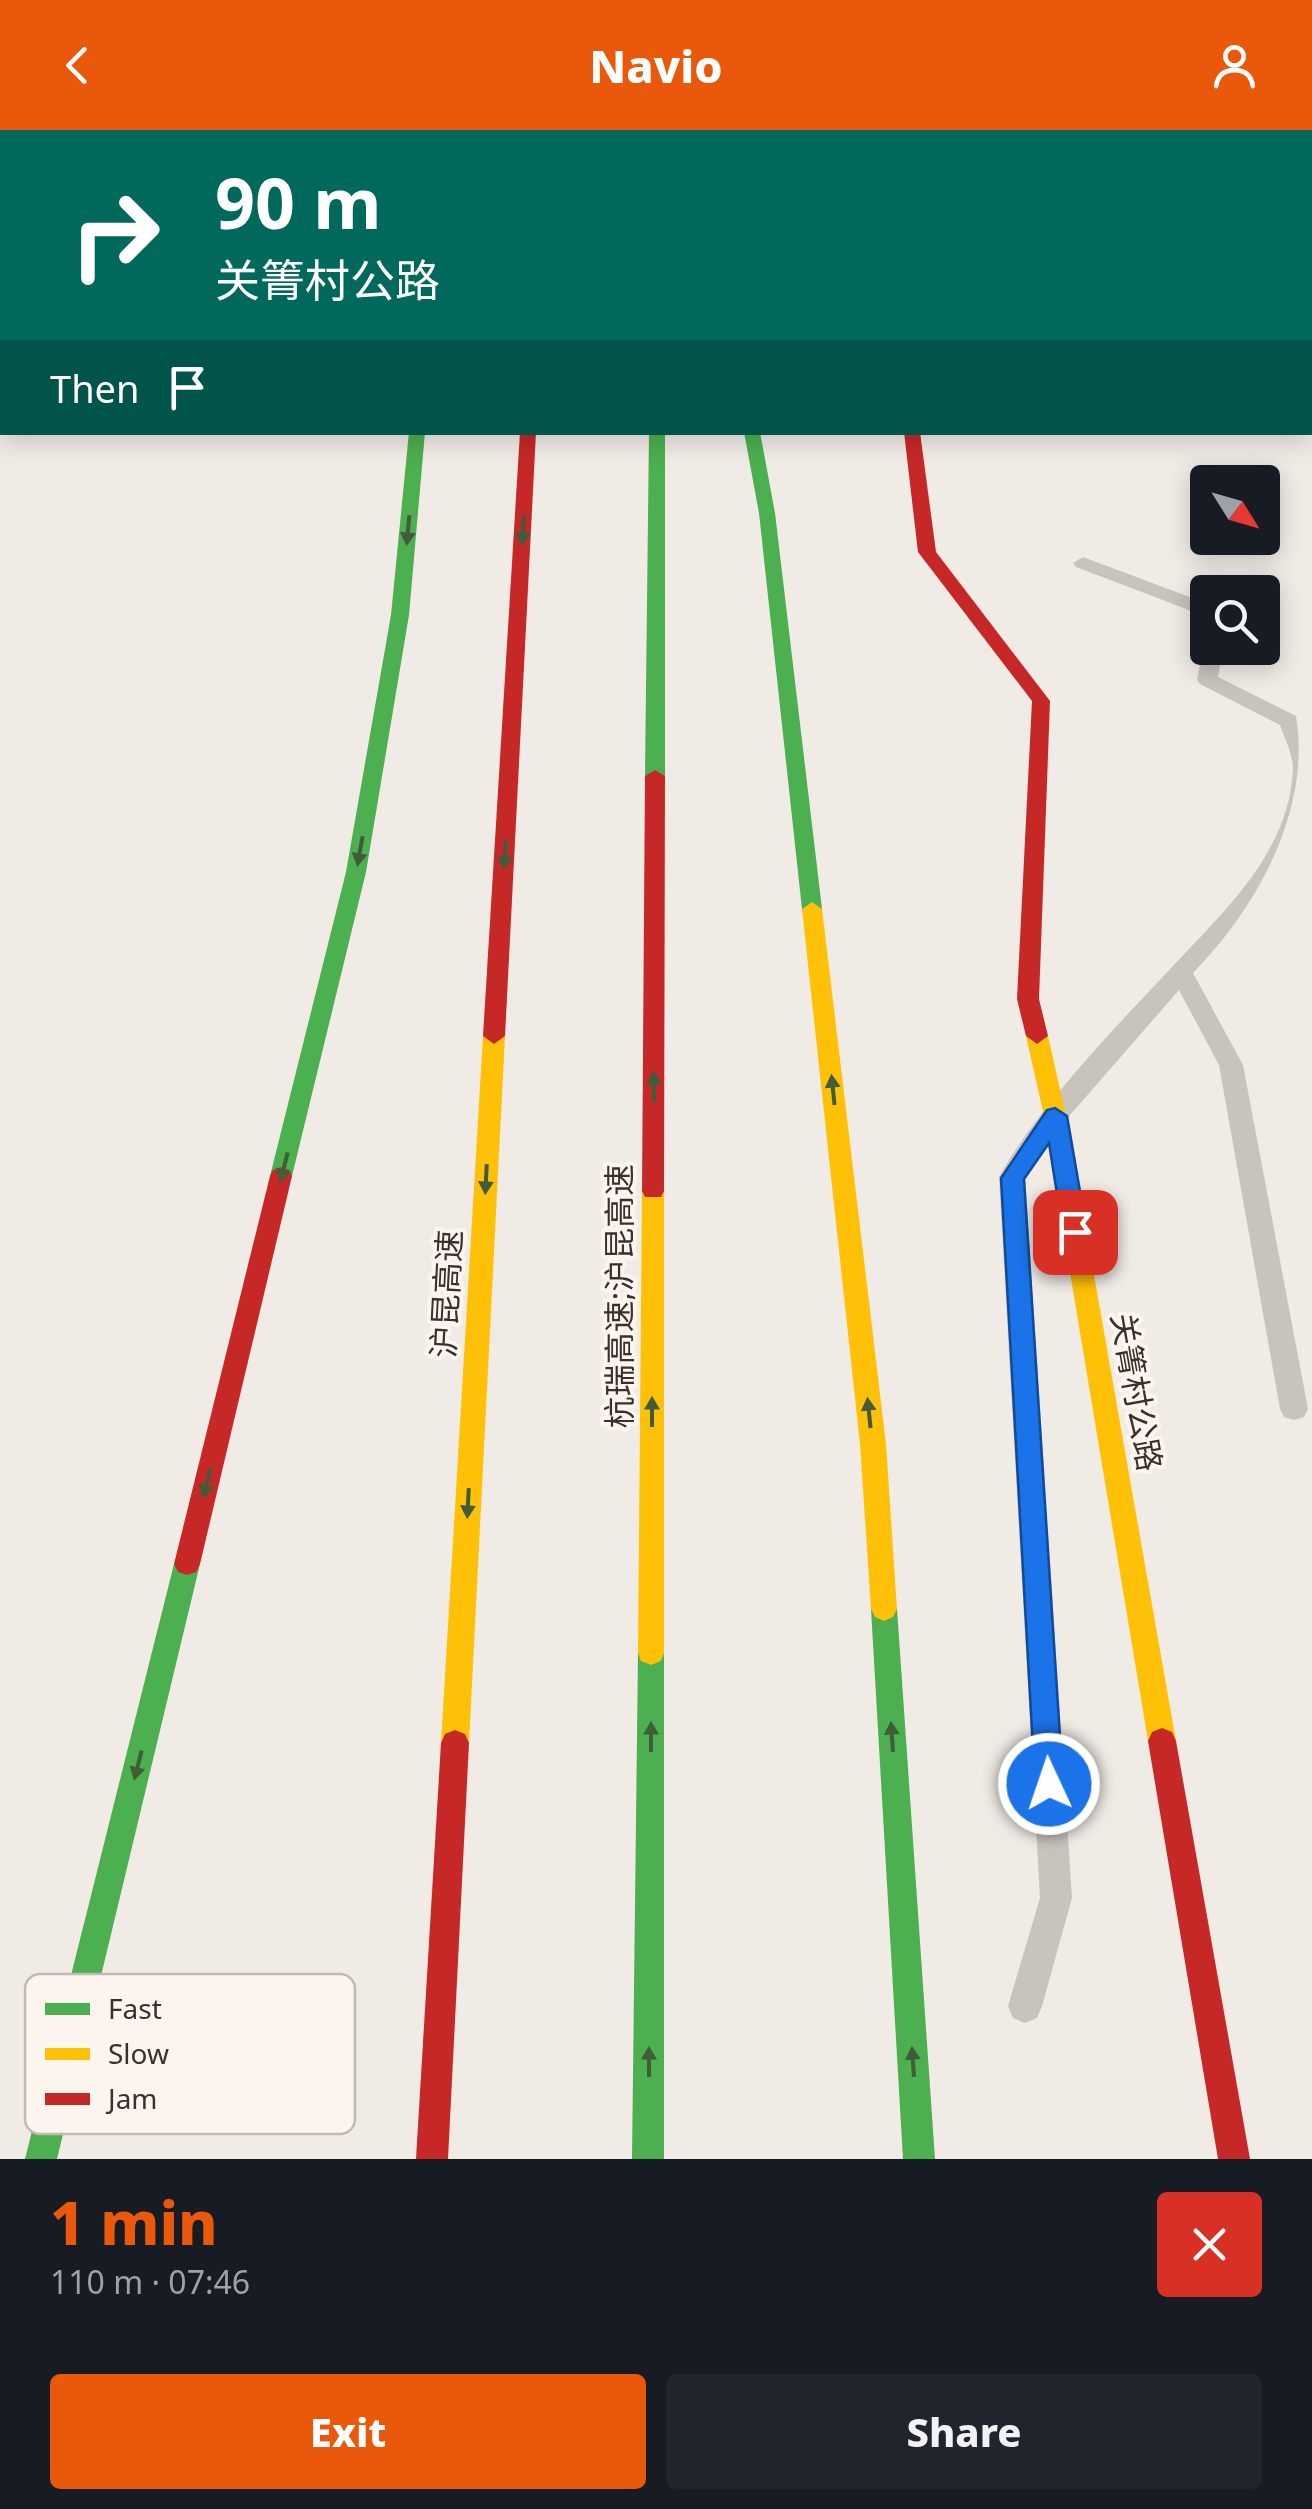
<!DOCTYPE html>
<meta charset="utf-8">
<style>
:root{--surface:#171b24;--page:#20242c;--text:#f1f3f6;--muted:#9ea1a6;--accent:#ea580c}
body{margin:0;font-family:"Noto Sans","Noto Sans SC",sans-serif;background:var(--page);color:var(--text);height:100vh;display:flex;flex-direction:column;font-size:38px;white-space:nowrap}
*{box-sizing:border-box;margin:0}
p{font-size:32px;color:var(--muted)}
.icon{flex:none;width:55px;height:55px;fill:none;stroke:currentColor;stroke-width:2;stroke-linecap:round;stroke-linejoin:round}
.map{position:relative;height:2029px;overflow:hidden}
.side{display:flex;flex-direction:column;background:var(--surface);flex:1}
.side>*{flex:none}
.guide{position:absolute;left:0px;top:0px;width:1312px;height:305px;box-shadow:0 5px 25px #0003;background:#00695c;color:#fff;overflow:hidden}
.needle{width:65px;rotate:127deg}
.tools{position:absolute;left:1190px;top:335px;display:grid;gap:20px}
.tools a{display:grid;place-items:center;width:90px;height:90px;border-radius:10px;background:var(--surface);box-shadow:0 5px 25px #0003;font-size:50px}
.pin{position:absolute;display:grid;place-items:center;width:85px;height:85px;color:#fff;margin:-42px;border-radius:20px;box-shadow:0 5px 15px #0006}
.me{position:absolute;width:110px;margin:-55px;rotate:357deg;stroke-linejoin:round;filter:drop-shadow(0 0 8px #0008)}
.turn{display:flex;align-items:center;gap:35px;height:210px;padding:0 50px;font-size:45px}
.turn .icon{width:130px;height:130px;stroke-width:2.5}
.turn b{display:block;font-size:70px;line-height:85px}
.then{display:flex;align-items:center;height:95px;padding:0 50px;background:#0003;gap:20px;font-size:38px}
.round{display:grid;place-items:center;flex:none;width:105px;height:105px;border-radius:10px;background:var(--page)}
.overview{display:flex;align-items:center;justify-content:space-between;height:170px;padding:0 50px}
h1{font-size:60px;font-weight:800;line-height:75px;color:var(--accent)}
.button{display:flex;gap:20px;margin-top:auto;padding:20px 50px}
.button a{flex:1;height:115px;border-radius:10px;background:var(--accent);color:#fff;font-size:40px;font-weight:800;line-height:115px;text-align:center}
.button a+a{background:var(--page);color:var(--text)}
header{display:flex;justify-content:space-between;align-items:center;height:130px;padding:0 50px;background:var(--accent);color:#fff;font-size:45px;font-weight:800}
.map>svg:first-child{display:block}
</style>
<header><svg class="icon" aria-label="back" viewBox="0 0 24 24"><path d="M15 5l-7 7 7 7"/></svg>Navio<svg class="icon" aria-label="person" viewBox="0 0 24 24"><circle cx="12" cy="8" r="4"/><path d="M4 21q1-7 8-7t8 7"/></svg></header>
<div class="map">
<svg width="1312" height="2029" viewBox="0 0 1312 2029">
<rect width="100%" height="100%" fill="#f0ebe5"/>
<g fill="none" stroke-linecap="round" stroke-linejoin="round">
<!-- lane -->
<g fill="#c9c3be" fill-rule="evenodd">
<path d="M1083,427L1203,472L1208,477V497L1201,495L1189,480L1076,437L1073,433Z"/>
<path d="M1208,513V518H1223L1218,547L1296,586C1312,681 1255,780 1193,843L1243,935L1308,1279L1304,1287L1294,1290L1284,1287L1280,1279L1219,935L1179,860L1064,992L1025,1048L1072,1768L1042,1876L1037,1888L1025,1893L1013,1888L1008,1876L1040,1768L999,1047C1037,978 1118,894 1174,835C1226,779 1290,721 1293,638C1293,625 1284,607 1280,595L1200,554L1197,550L1203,518Z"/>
</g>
<!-- street -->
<g fill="#c9c3be" fill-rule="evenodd">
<path d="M1125,0H1156L1157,2H1127Z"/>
<path d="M1310,81L1312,82V102L1310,101Z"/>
</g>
<!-- fast -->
<g fill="#4caf50" fill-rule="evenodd">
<path d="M503,0H517V2H504Z"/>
<path d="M409,302H425L409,485L366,742L292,1046L289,1052H273L270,1046L346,742L391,485Z"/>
<path d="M649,302H665V646L655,652L645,646Z"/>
<path d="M744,302H760L775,383L822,779L812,786L802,779L759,383Z"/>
<path d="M187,1423L196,1426L200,1434L57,2029H25L174,1434L178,1426Z"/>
<path d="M884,1467L893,1471L897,1479L935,2029H903L871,1479L875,1471Z"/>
<path d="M651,1511L661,1515L664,1523V2029H632L638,1523L641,1515Z"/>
</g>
<!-- slow -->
<g fill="#ffc107" fill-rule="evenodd">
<path d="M686,0H700V2H687Z"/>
<path d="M892,0H906L907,2H894Z"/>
<path d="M812,772L822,779L886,1314L897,1479L893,1487L884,1491L875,1487L871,1479L860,1314L802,779Z"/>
<path d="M494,898L505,906L469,1613L465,1622L455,1626L445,1622L441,1613L483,906Z"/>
<path d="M1037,898L1048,906L1066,986L1176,1611L1172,1620L1162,1624L1152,1620L1148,1611L1044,986L1026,906Z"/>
<path d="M653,1052L661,1055L664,1061V1523L661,1531L651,1535L641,1531L638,1523L642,1061L645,1055Z"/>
</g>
<!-- jam -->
<g fill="#c62828" fill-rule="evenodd">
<path d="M611,0H625V2H612Z"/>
<path d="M520,302H536L505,906L494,914L483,906Z"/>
<path d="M904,302H920L936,422L1050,571L1039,869L1048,906L1037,914L1026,906L1017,869L1032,571L918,422Z"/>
<path d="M655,640L665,646L664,1061L661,1067H645L642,1061L645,646Z"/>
<path d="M281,1037L289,1040L292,1046L200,1434L196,1442L187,1445L178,1442L174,1434L270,1046L273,1040Z"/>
<path d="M1162,1598L1172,1602L1176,1611L1250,2029H1218L1148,1611L1152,1602Z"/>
<path d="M455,1600L465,1604L469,1613L448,2029H416L441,1613L445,1604Z"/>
</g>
</g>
<!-- one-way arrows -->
<defs><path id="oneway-solid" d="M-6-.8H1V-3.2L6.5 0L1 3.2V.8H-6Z" transform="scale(2.5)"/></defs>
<g fill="#415c38">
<use href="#oneway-solid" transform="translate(408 400) rotate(95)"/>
<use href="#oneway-solid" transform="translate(523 400) rotate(93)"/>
<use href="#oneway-solid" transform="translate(360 721) rotate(100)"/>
<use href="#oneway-solid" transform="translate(505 724) rotate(93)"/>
<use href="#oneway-solid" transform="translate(654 957) rotate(-90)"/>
<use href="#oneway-solid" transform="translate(833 960) rotate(-96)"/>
<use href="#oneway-solid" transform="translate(284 1037) rotate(104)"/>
<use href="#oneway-solid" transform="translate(486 1049) rotate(93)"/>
<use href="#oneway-solid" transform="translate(652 1282) rotate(-90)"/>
<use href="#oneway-solid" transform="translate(869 1283) rotate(-96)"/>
<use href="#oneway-solid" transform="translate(207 1353) rotate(104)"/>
<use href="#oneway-solid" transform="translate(468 1373) rotate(93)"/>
<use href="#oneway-solid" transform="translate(651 1607) rotate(-90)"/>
<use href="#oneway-solid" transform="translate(892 1607) rotate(-94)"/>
<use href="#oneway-solid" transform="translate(138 1635) rotate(104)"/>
<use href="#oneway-solid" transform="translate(649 1932) rotate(-90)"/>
<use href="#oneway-solid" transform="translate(913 1932) rotate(-94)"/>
</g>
<!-- route -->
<path fill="#1a73e8" stroke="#114b97" stroke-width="2.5" d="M1055,978L1067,986L1087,1102L1075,1111L1063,1102L1049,1013L1024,1049L1063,1654L1059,1663L1049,1667L1039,1663L1035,1654L1001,1048L1047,980Z"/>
<g text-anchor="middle" stroke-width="8" stroke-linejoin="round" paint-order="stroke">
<!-- street labels -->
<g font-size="32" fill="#3b302b" stroke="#fbf5ee">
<text transform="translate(447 1164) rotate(-87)" y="11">沪昆高速</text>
<text transform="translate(620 1166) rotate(-90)" y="11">杭瑞高速;沪昆高速</text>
<text transform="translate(1136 1262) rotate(80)" y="11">关箐村公路</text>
</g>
</g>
<!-- legend -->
<rect x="25" y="1844" width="330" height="160" rx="15" fill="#fbf5ee" stroke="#c1bab4" stroke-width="2.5"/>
<rect x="45" y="1873" width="45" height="12" fill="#4caf50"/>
<rect x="45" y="1918" width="45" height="12" fill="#ffc107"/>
<rect x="45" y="1963" width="45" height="12" fill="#c62828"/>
<g font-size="28" fill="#3b302b">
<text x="108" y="1889">Fast</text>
<text x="108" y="1934">Slow</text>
<text x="108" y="1979">Jam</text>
</g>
</svg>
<div class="tools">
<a><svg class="needle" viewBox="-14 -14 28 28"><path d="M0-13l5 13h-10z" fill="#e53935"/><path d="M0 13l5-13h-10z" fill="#9ea1a6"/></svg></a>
<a><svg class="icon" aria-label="search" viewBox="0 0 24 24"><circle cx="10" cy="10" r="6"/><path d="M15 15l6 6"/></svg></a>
</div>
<div class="pin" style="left:1075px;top:1102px;background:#d93025"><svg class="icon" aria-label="arrive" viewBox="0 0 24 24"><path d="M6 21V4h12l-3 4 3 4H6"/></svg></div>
<svg class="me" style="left:1049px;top:1654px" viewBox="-20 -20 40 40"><circle r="17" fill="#1a73e8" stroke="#fff" stroke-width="3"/><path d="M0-11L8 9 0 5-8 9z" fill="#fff"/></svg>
<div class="guide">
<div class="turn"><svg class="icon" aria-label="right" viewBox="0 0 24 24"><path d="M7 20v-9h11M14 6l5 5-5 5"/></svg><div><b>90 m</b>关箐村公路</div></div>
<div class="then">Then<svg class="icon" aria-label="arrive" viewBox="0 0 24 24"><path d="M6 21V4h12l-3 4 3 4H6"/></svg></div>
</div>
</div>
<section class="side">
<div class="overview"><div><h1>1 min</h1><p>110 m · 07:46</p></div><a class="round" style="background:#d93025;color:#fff"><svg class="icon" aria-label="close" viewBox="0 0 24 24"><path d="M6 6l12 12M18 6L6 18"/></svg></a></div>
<div class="button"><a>Exit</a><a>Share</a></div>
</section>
